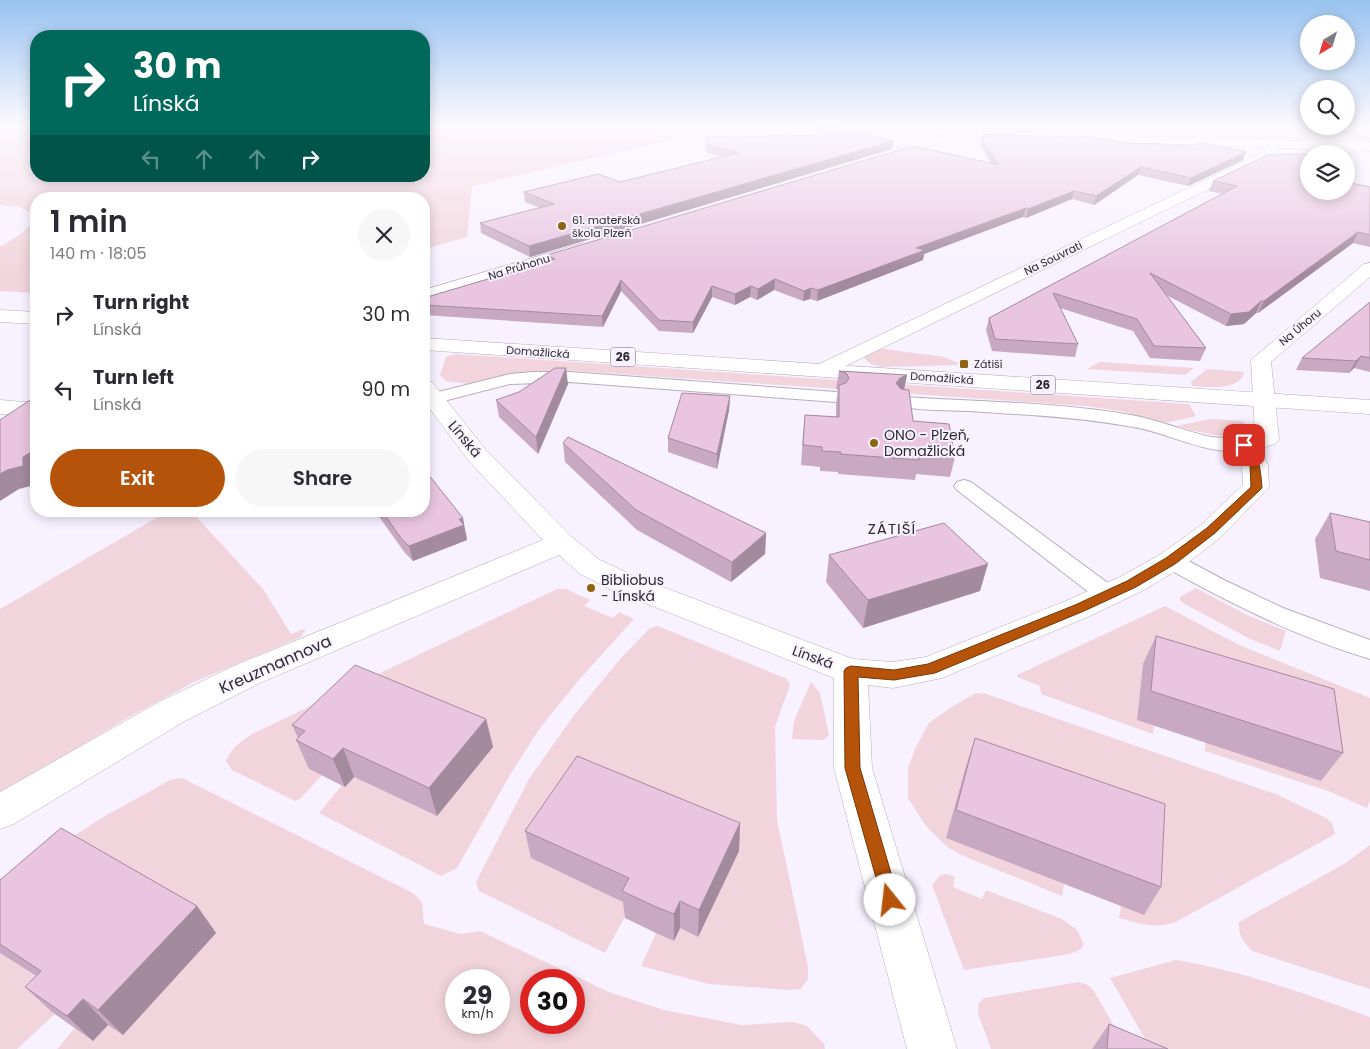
<!DOCTYPE html>
<meta charset="utf-8">
<style>
:root{--surface:#fff;--page:#f7f7f7;--text:#2b2b33;--muted:#7c7c81;--accent:#b45309}
body{margin:0;font-family:Poppins,sans-serif;background:var(--page);color:var(--text);height:100vh;display:flex;flex-direction:column;font-size:19px;white-space:nowrap}
*{box-sizing:border-box;margin:0}
p{font-size:16px;color:var(--muted)}
.icon{flex:none;width:28px;height:28px;fill:none;stroke:currentColor;stroke-width:2;stroke-linecap:round;stroke-linejoin:round}
.map{position:relative;flex:1;overflow:hidden}
.drawer{position:absolute;left:30px;top:192px;width:400px;height:325px;display:flex;flex-direction:column;background:var(--surface);border-radius:20px;box-shadow:0 2px 12px #0003}
.drawer>*{flex:none}
.banner{position:absolute;left:30px;top:30px;width:400px;height:152px;border-radius:20px;box-shadow:0 2px 12px #0003;background:#00695c;color:#fff;overflow:hidden}
.needle{width:32px;rotate:218deg}
.tools{position:absolute;left:1300px;top:15px;display:grid;gap:10px}
.tools a{display:grid;place-items:center;width:55px;height:55px;border-radius:50%;background:var(--surface);box-shadow:0 2px 12px #0003;font-size:25px}
.speed{position:absolute;left:445px;top:969px;display:flex;gap:10px;font-size:25px;font-weight:700;text-align:center}
.speed>*{display:grid;place-content:center;width:65px;height:65px;border-radius:50%;background:var(--surface);box-shadow:0 2px 12px #0003;line-height:1}
.speed small{font-size:12px;font-weight:400}
.speed .limit{border:8px solid #d22;background:#fff;color:#111}
.pin{position:absolute;display:grid;place-items:center;width:42px;height:42px;color:#fff;margin:-21px;border-radius:10px;box-shadow:0 2px 8px #0006}
.me{position:absolute;width:55px;margin:-28px;rotate:344deg;stroke-linejoin:round;filter:drop-shadow(0 0 4px #0008)}
.turn{display:flex;align-items:center;gap:18px;height:105px;padding:0 20px;font-size:22px}
.turn .icon{width:65px;height:65px;stroke-width:2.5}
.turn b{display:block;font-size:35px;line-height:42px}
.lanes{display:flex;align-items:center;height:48px;padding:0 20px;background:#0003;justify-content:center;gap:25px;direction:ltr}
.lanes .off{opacity:.35}
.round{display:grid;place-items:center;flex:none;width:52px;height:52px;border-radius:26px;background:var(--page)}
.headline{display:flex;align-items:center;justify-content:space-between;height:85px;padding:0 20px}
h1{font-size:30px;font-weight:600;line-height:38px}
.primary-button{display:flex;gap:10px;margin-top:auto;padding:10px 20px}
.primary-button a{flex:1;height:58px;border-radius:30px;background:var(--accent);color:#fff;font-size:20px;font-weight:600;line-height:58px;text-align:center}
.primary-button a+a{background:var(--page);color:var(--text)}
ul{padding:0;list-style:none}
li{display:flex;align-items:center;gap:15px;height:75px;padding:0 20px}
li div{flex:1}
li b{display:block;font-size:19px}
li em{font-style:normal}
.map>svg:first-child{display:block}
</style>
<div class="map">
<svg width="1370" height="1049" viewBox="0 0 1370 1049">
<rect width="100%" height="100%" fill="#f8f1ff"/>
<!-- green -->
<g fill="#f2d5dc" fill-rule="evenodd">
<path d="M0,126H36V176H424V126H1370V141L808,127L723,128L472,186L467,237L424,249V199H36V216L20,207L0,205Z"/>
<path d="M36,220V293L0,291V247L22,233Z"/>
<path d="M877,348L944,357L963,365L881,367L871,364L864,358L865,355Z"/>
<path d="M455,354L1189,404L1196,416L1165,423L1120,411L1086,406L561,370L525,372L468,384L446,381L440,375L446,357Z"/>
<path d="M1100,362L1194,368L1185,375L1087,369Z"/>
<path d="M1207,369L1244,372C1241,391 1207,387 1192,386L1191,382Z"/>
<path d="M1211,419L1243,421L1246,425L1240,434C1218,439 1197,431 1176,426Z"/>
<path d="M168,511H191L263,589L291,634L306,628L301,637L194,682L129,717L0,794V609Z"/>
<path d="M1196,588L1247,615L1286,631L1280,651L1250,639L1183,603L1180,600V597Z"/>
<path d="M557,589H566L590,600L584,606L613,618L619,612L634,619L578,681L540,728L510,775L457,868L441,876L319,813L342,785L345,787L354,777L437,816L492,747L317,760L308,769L322,775L301,798L295,801L232,770L226,761C232,747 241,741 254,733Z"/>
<path d="M1165,606L1239,645L1370,698V801L1367,808L1328,791L1205,751V742L1143,664L1137,719L1154,726L1153,734L1041,694L1040,686L1017,677V675Z"/>
<path d="M658,626L787,679L790,685L775,727L777,820L808,967V979L801,989L790,990L709,984L641,966L656,933L674,941L680,928L698,937L738,851L631,906L605,953L479,891L476,882L529,779L574,715L621,658L650,628Z"/>
<path d="M811,682L820,693L829,735L824,740L792,739L794,721Z"/>
<path d="M976,693L986,694L1278,795L1326,818L1332,823L1335,834L1176,922C1156,929 1140,924 1119,918L1121,905L1143,914L1148,832L947,838L1064,884L1062,896L961,855L946,846L926,826L908,798V768L915,749L929,723L953,706Z"/>
<path d="M182,778L413,893L422,902L424,924L461,934L480,931L609,992L664,1010L742,1025L792,1022L807,1026L824,1044L825,1049H57L75,1028L93,1041L108,1025L0,884L103,817L170,780ZM456,980H499V1022H456ZM531,980H574V1022H531Z"/>
<path d="M1370,845V989L1252,951C1243,941 1238,936 1239,922L1344,864Z"/>
<path d="M947,874L955,877L953,887L982,899L986,890L1062,919L1077,930L1084,945L1081,949L1070,954L964,970L932,885L940,875Z"/>
<path d="M0,953L67,997L52,1012L55,1014L17,1049H0Z"/>
<path d="M1176,960C1242,971 1307,994 1370,1017V1049H1151L1110,978Z"/>
<path d="M1079,982L1088,985L1094,991L1124,1043V1049H991L978,1013L979,1003L984,998Z"/>
</g>
<g fill="none" stroke-linecap="round" stroke-linejoin="round">
<!-- lane casing -->
<g stroke="#b5aebb" stroke-width="2">
<g id="lane">
<path d="M533,372H570L836,392L842,393L845,397L842,401L836,402L570,382L510,384L432,404L426,403L424,400L426,395L510,374Z"/>
<path d="M904,397C981,402 1060,402 1136,416C1160,421 1183,430 1206,436C1221,439 1237,437 1252,441L1254,445L1252,449C1212,459 1171,433 1133,427C1079,417 1025,415 970,411C947,410 921,411 898,406L895,402L898,398Z"/>
<path d="M964,480L971,482L1116,589L1120,595L1116,601L1108,603L1100,601L957,490L954,486L957,482Z"/>
<path d="M1171,554L1179,556L1224,580L1283,608L1370,640V659C1297,637 1229,603 1163,566L1160,561L1163,556Z"/>
</g>
</g>
<!-- street casing -->
<g stroke="#b5aebb" stroke-width="1">
<g id="street">
<path d="M958,131L1370,143V151L1277,148L1279,150L1274,157L829,374L822,376L815,374L811,370L815,366L1266,151L1262,147L959,137L882,161L876,157L878,154Z"/>
<path d="M583,243L589,245L591,248L589,251L424,301V290Z"/>
<path d="M1370,263V277L1271,362L1279,439L1275,444L1259,449L1268,465L1269,487L1221,537L1181,568L1142,591L1090,616L942,678L893,688L868,685L872,768L957,1049H907L834,768V678L612,590L580,574L559,555L260,683L185,721L14,824L0,829V792L161,701L236,665L543,540L468,460L424,401V381L432,382L486,450L572,537L600,560L634,576L853,659L893,662L926,657L1068,600L1120,577L1161,554L1201,525L1243,485L1242,465L1233,445L1236,440L1255,435L1251,360L1364,264Z"/>
<path d="M0,400L36,403V415L0,414Z"/>
</g>
</g>
<!-- primary casing -->
<g stroke="#b5aebb" stroke-width="1">
<g id="primary">
<path d="M0,310L36,312V324L0,322Z"/>
<path d="M424,338L1370,400V414L424,350Z"/>
</g>
</g>
<!-- lane -->
<use href="#lane" fill="#fff" fill-rule="evenodd"/>
<!-- street -->
<use href="#street" fill="#fff" fill-rule="evenodd"/>
<!-- primary -->
<use href="#primary" fill="#fff" fill-rule="evenodd"/>
</g>
<!-- wall -->
<g fill="#c8a9c1">
<path d="M983,134L1127,143L1243,160L1188,186L1138,175L1094,205L1072,199L1026,218L1023,217L924,254L923,260L817,301L810,299L803,301L774,290L757,300L750,297L735,305L712,297L693,333L659,331L621,291L603,327L424,315V298L547,261V255L991,163L980,145Z"/>
<path d="M893,141L892,149L530,257L481,233L480,223L540,208L525,202L524,192L620,182L722,157L706,152V144Z"/>
<path d="M1305,174L1370,187V247L1353,243L1258,313H1256L1244,324L1226,326L1166,295L1206,348L1200,361L1150,358L1133,331L1060,308L1078,344L1075,357L992,351L986,330L989,318L1223,194L1209,191L1213,181Z"/>
<path d="M1370,302V372L1354,368L1349,373L1296,370L1302,358Z"/>
<path d="M839,371L907,375L904,389L913,421L955,457L950,477L916,474L915,480L838,474V472L820,471V467L801,465L803,434L805,415L836,417V404L838,390L836,389Z"/>
<path d="M568,384L538,454L499,417L496,400Z"/>
<path d="M730,396L729,410L717,469L668,452V438Z"/>
<path d="M563,443L766,533L765,554L731,582L637,530L565,462Z"/>
<path d="M375,511H424L466,533L467,540L413,561L405,553Z"/>
<path d="M1330,513L1370,522V591L1320,578L1315,539Z"/>
<path d="M829,555L980,591L863,628L826,582Z"/>
<path d="M1156,636L1343,753L1321,781L1137,720L1143,664Z"/>
<path d="M486,719L493,747L437,816L354,777L345,787L309,769L296,740L298,738L292,725Z"/>
<path d="M975,738L1161,887L1144,915L946,838L966,766Z"/>
<path d="M740,823L739,851L698,937L680,928L674,941L656,933L625,918L623,902L531,858L525,831Z"/>
<path d="M0,880L197,906L216,933L123,1035L108,1025L93,1041L52,1012L25,987L36,976L0,953Z"/>
<path d="M1109,1024L1168,1049H1092Z"/>
</g>
<!-- shaded-wall -->
<g fill="#a38a9d">
<path d="M893,141L892,149L530,257L529,246Z"/>
<path d="M1246,152L1243,160L1188,186L1191,178Z"/>
<path d="M1141,167L1138,175L1094,205L1096,196Z"/>
<path d="M1074,191L1072,199L1026,218L1028,209Z"/>
<path d="M1026,208L1023,217L924,254L923,260L817,301L818,290L916,248Z"/>
<path d="M1358,232L1353,243L1258,313L1264,301Z"/>
<path d="M775,279L774,290L757,300L758,289Z"/>
<path d="M621,280V291L603,327L602,316Z"/>
<path d="M712,286V297L693,333V322Z"/>
<path d="M751,286L750,297L735,305V294Z"/>
<path d="M811,288L810,299L803,301L804,291Z"/>
<path d="M1261,301L1256,313L1244,324L1226,326L1231,314Z"/>
<path d="M1361,356L1354,368L1349,373L1356,361Z"/>
<path d="M566,368L568,384L538,454L536,437Z"/>
<path d="M907,375L903,394L896,383L900,378Z"/>
<path d="M730,396L729,410L717,469V454Z"/>
<path d="M36,449V474L34,476V485L19,489L0,501V474L7,470L23,457Z"/>
<path d="M463,518L467,540L413,561L409,546Z"/>
<path d="M766,533L765,554L731,582L732,562Z"/>
<path d="M988,564L980,591L863,628L868,600Z"/>
<path d="M486,719L493,747L437,816L429,788Z"/>
<path d="M343,748L354,777L345,787L333,759Z"/>
<path d="M740,823L739,851L698,937L699,910Z"/>
<path d="M680,901V928L674,941V914Z"/>
<path d="M197,906L216,933L123,1035L98,1010Z"/>
<path d="M83,999L108,1025L93,1041L67,1016Z"/>
</g>
<!-- building -->
<g fill="#e9c5e0" stroke="#a38a9d">
<path d="M817,127H839L893,141L529,246L480,223L554,204L524,192L598,174L620,182L738,153L706,144L707,137L816,135Z"/>
<path d="M983,134L1093,137L1127,143L1190,145L1202,143L1246,152L1191,178L1141,167L1096,196L1074,191L1028,209L1026,208L916,248L925,250L818,290L811,288L804,291L775,279L758,289L751,286L735,294L712,286L693,322L659,320L621,280L602,316L424,305V298L555,259L547,255L913,146L999,165L981,137H985Z"/>
<path d="M1308,154L1305,174L1309,175V191H1346V182L1370,187V235L1358,232L1264,301H1261L1249,312L1231,314L1150,273L1206,348L1154,346L1137,319L1053,293L1078,344L995,339L989,318L1237,186L1213,181L1268,155Z"/>
<path d="M1370,302V358L1361,356L1356,361L1302,358Z"/>
<path d="M555,368H566L536,437L496,400L519,392Z"/>
<path d="M839,371L907,375L900,378L896,383L901,389L909,390L913,421L949,424L955,457L918,454L919,460L840,454L841,452L822,451V447L803,445L805,415L839,417V385L846,383L849,378L846,373Z"/>
<path d="M682,393L730,396L717,454L668,438Z"/>
<path d="M36,396V449L23,457V466L7,470L0,474V420Z"/>
<path d="M568,437L766,533L732,562L636,510L563,443Z"/>
<path d="M424,469L463,518L459,519L464,525L409,546L401,538L382,511H424Z"/>
<path d="M1330,513L1370,522V560L1336,551Z"/>
<path d="M944,523L988,564L868,600L829,555Z"/>
<path d="M1156,636L1334,689L1343,753L1151,691Z"/>
<path d="M355,665L486,719L429,788L343,748L333,759L296,740L305,731L292,725Z"/>
<path d="M975,738L1165,804L1161,887L956,810Z"/>
<path d="M577,756L740,823L699,910L680,901L674,914L654,906L622,891L629,878L525,831Z"/>
<path d="M61,828L197,906L98,1010L83,999L67,1016L25,987L41,971L0,944V880Z"/>
<path d="M1109,1024L1168,1049H1107Z"/>
</g>
<!-- sky -->
<linearGradient id="sky" x2="0" y2="1"><stop stop-color="#99c3f0"/><stop offset="0.46" stop-color="#fcf9ff"/><stop offset="1" stop-color="#fcf9ff" stop-opacity="0"/></linearGradient>
<rect width="1370" height="273" fill="url(#sky)"/>
<!-- route -->
<path fill="#b45309" stroke="#753606" d="M1244,442C1259,447 1261,474 1262,488L1215,533L1175,564L1136,587L1084,611L935,673L894,680L858,677L860,768L899,900L896,906L890,908L884,906L845,768L844,671L846,668L851,666L894,670L928,664L1075,605L1127,581L1166,558L1207,528L1251,487L1250,465L1239,445Z"/>
<!-- markers -->
<g fill="#91640f" stroke="#f8f1ff" stroke-width="2">
<circle cx="562" cy="226" r="5"/>
<rect x="959" y="359" width="10" height="10" rx="2.5"/>
<circle cx="874" cy="443" r="5"/>
<circle cx="591" cy="588" r="5"/>
</g>
<g text-anchor="middle" stroke-width="4" stroke-linejoin="round" paint-order="stroke">
<!-- far-poi labels -->
<g font-size="11" fill="#2d2b30" stroke="#f8f1ff" text-anchor="start">
<text x="572" y="224">61. mateřská<tspan x="572" dy="13">škola Plzeň</tspan></text>
<text x="974" y="368">Zátiší</text>
</g>
<!-- far-street labels -->
<g font-size="11" fill="#2d2b30" stroke="#f8f1ff">
<text transform="translate(1053 258) rotate(-26)" y="4">Na Souvrati</text>
<text transform="translate(519 267) rotate(-17)" y="4">Na Průhonu</text>
<text transform="translate(1300 327) rotate(-40)" y="4">Na Úhoru</text>
<text transform="translate(538 352) rotate(4)" y="4">Domažlická</text>
<text transform="translate(942 378) rotate(4)" y="4">Domažlická</text>
</g>
<!-- shield labels -->
<g fill="#f8f1ff" stroke="#6a666e" stroke-width="1">
<rect x="610.5" y="347.5" width="25" height="19" rx="4"/>
<rect x="1030.5" y="375.5" width="25" height="19" rx="4"/>
</g>
<g font-size="12" font-weight="bold" fill="#2d2b30">
<text x="623" y="361">26</text>
<text x="1043" y="389">26</text>
</g>
<!-- poi labels -->
<g font-size="14" fill="#2d2b30" stroke="#f8f1ff" text-anchor="start">
<text x="884" y="440">ONO - Plzeň,<tspan x="884" dy="16">Domažlická</tspan></text>
<text x="601" y="585">Bibliobus<tspan x="601" dy="16">- Línská</tspan></text>
</g>
<!-- street labels -->
<g font-size="14" fill="#2d2b30" stroke="#f8f1ff">
<text transform="translate(465 439) rotate(50)" y="5">Línská</text>
<text transform="translate(813 657) rotate(20)" y="5">Línská</text>
</g>
<!-- neighbourhood labels -->
<g font-size="15" letter-spacing="1" fill="#2d2b30" stroke="#f8f1ff">
<text x="892" y="534">ZÁTIŠÍ</text>
</g>
<!-- near-street labels -->
<g font-size="16" fill="#2d2b30" stroke="#f8f1ff">
<text transform="translate(275 664) rotate(-24)" y="6">Kreuzmannova</text>
</g>
</g>
</svg>
<div class="tools">
<a><svg class="needle" viewBox="-14 -14 28 28"><path d="M0-13l5 13h-10z" fill="#e53935"/><path d="M0 13l5-13h-10z" fill="#7c7c81"/></svg></a>
<a><svg class="icon" aria-label="search" viewBox="0 0 24 24"><circle cx="10" cy="10" r="6"/><path d="M15 15l6 6"/></svg></a>
<a><svg class="icon" aria-label="layers" viewBox="0 0 24 24"><path d="M12 4l9 5-9 5-9-5zM3 14l9 5 9-5"/></svg></a>
</div>
<div class="speed"><div>29<small>km/h</small></div><div class="limit">30</div></div>
<div class="pin" style="left:1244px;top:445px;background:#d93025"><svg class="icon" aria-label="arrive" viewBox="0 0 24 24"><path d="M6 21V4h12l-3 4 3 4H6"/></svg></div>
<svg class="me" style="left:890px;top:900px" viewBox="-20 -20 40 40"><circle r="19" fill="#fff"/><path d="M0-13L10 11 0 6-10 11z" fill="#b45309"/></svg>
<div class="banner">
<div class="turn"><svg class="icon" aria-label="right" viewBox="0 0 24 24"><path d="M7 20v-9h11M14 6l5 5-5 5"/></svg><div><b>30 m</b>Línská</div></div>
<div class="lanes"><svg class="icon off" aria-label="left" viewBox="0 0 24 24"><path d="M17 20v-9H6M10 6l-5 5 5 5"/></svg><svg class="icon off" aria-label="ahead" viewBox="0 0 24 24"><path d="M12 20V5M6 11l6-6 6 6"/></svg><svg class="icon off" aria-label="ahead" viewBox="0 0 24 24"><path d="M12 20V5M6 11l6-6 6 6"/></svg><svg class="icon" aria-label="right" viewBox="0 0 24 24"><path d="M7 20v-9h11M14 6l5 5-5 5"/></svg></div>
</div>
<section class="drawer">
<div class="headline"><div><h1>1 min</h1><p>140 m · 18:05</p></div><a class="round"><svg class="icon" aria-label="close" viewBox="0 0 24 24"><path d="M6 6l12 12M18 6L6 18"/></svg></a></div>
<ul>
<li><svg class="icon" aria-label="right" viewBox="0 0 24 24"><path d="M7 20v-9h11M14 6l5 5-5 5"/></svg><div><b>Turn right</b><p>Línská</p></div><em>30 m</em></li>
<li><svg class="icon" aria-label="left" viewBox="0 0 24 24"><path d="M17 20v-9H6M10 6l-5 5 5 5"/></svg><div><b>Turn left</b><p>Línská</p></div><em>90 m</em></li>
</ul>
<div class="primary-button"><a>Exit</a><a>Share</a></div>
</section>
</div>
